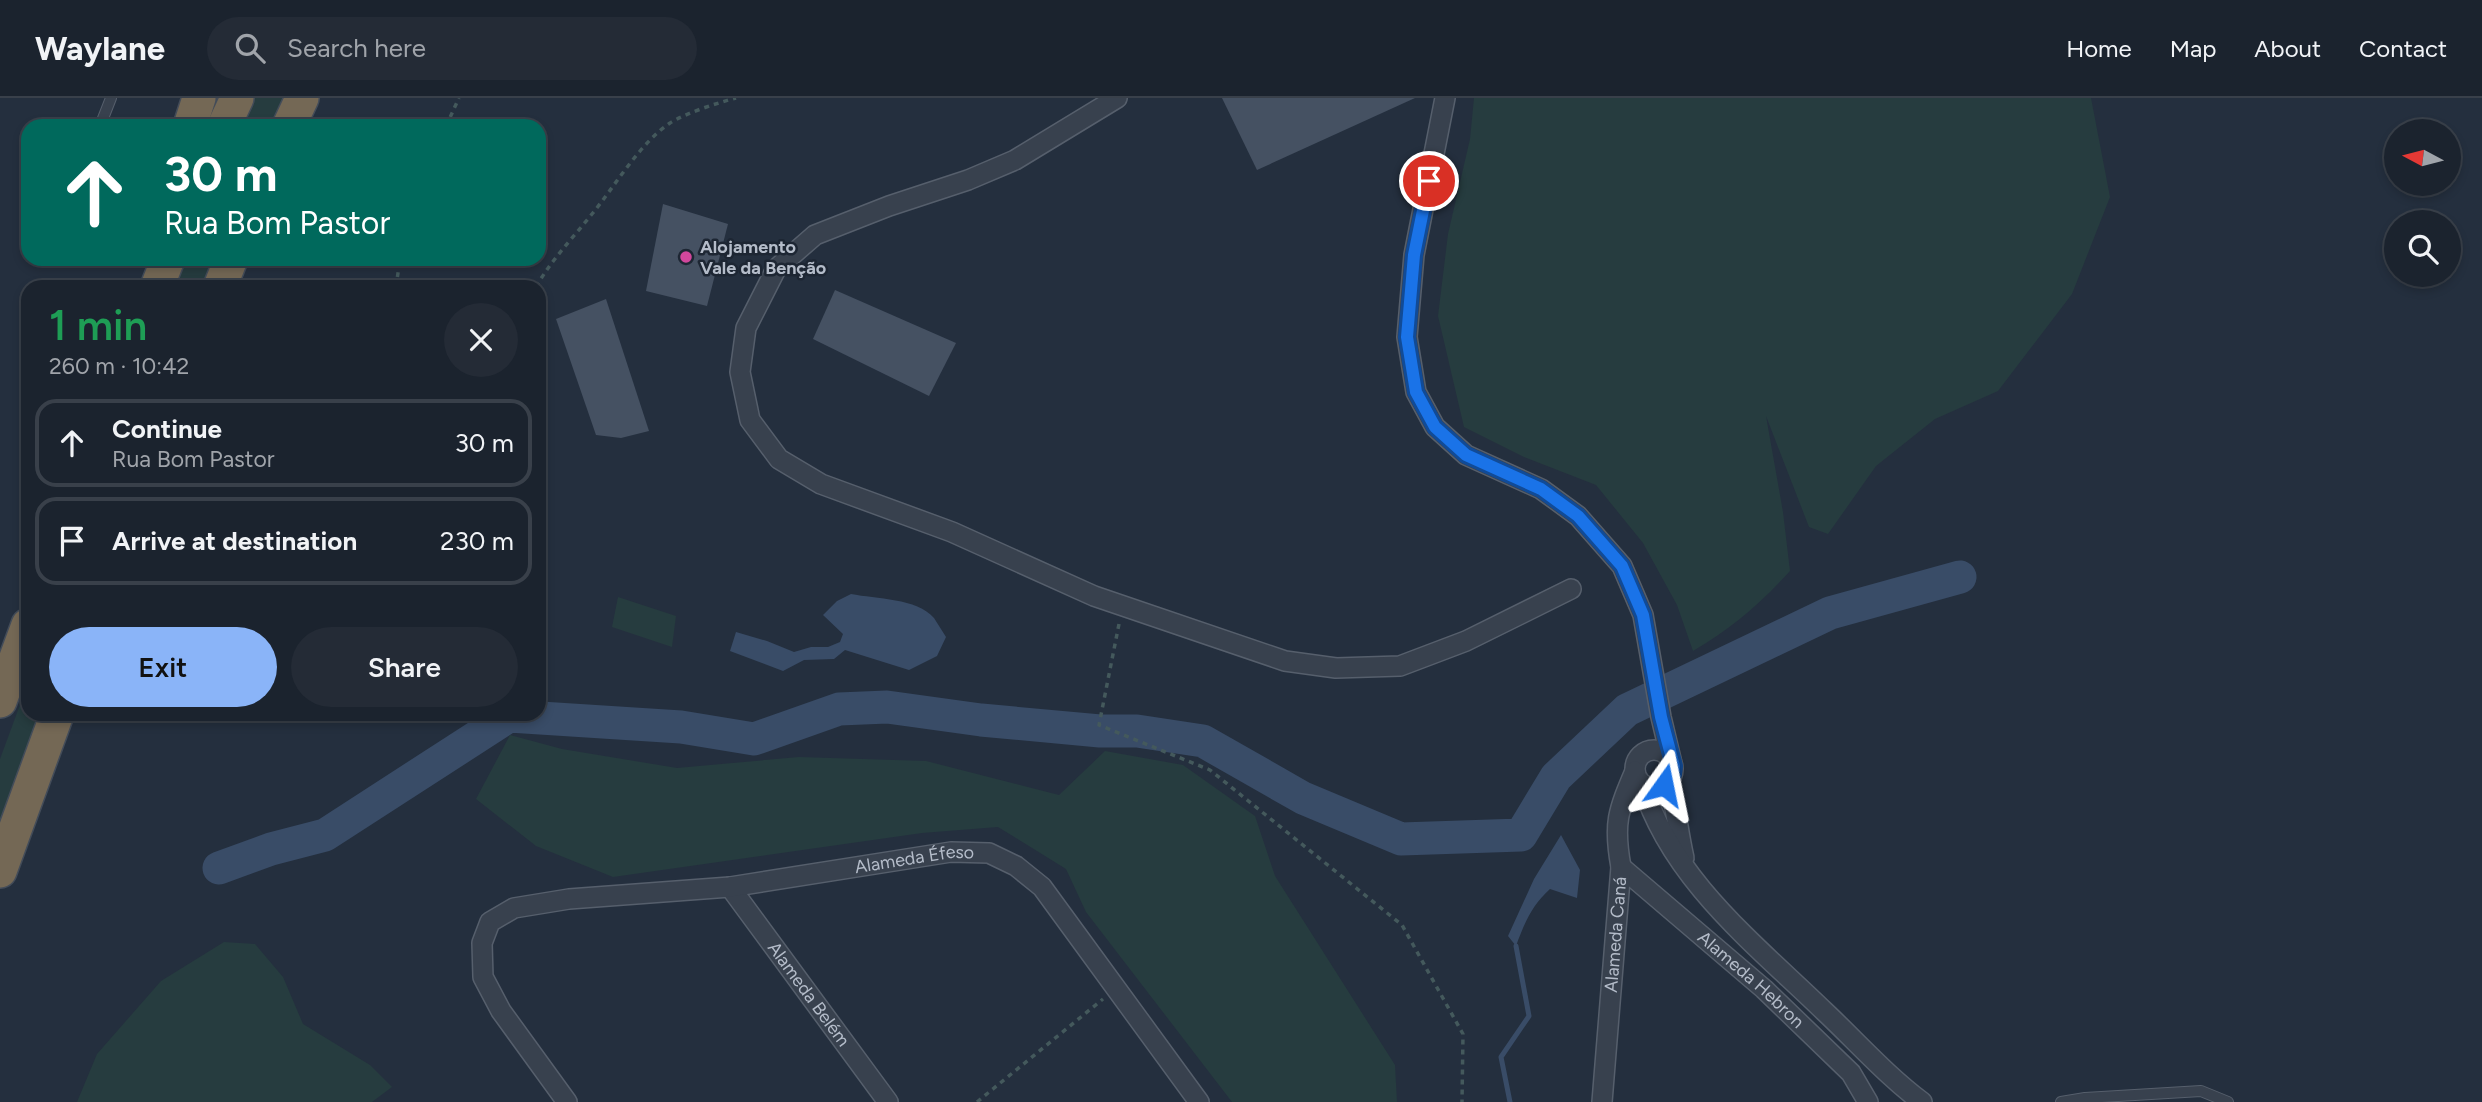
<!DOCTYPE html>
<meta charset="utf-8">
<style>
:root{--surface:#1b232e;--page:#242b36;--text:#f1f3f6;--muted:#a0a4aa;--line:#39404a;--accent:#8ab4f8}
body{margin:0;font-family:Figtree,sans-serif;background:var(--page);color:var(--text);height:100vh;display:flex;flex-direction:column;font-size:26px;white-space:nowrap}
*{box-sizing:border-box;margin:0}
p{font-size:23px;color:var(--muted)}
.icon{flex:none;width:38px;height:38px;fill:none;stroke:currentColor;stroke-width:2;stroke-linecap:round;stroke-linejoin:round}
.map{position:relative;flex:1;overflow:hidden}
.details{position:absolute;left:21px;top:182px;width:525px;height:441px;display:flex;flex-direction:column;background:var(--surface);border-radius:21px;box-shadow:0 4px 10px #0003,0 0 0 2px var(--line)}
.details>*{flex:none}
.guide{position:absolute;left:21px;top:21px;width:525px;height:147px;border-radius:21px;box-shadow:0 4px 10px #0003,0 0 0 2px var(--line);background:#00695c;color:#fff;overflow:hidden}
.needle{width:46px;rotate:277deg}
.buttons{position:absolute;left:2384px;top:21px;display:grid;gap:14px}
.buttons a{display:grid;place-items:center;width:77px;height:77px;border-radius:50%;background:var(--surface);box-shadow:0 4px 10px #0003,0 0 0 2px var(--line);font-size:35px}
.pin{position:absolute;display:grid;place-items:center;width:60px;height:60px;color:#fff;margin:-30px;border:4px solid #fff;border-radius:50%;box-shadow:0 2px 7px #0007}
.me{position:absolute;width:77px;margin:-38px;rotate:12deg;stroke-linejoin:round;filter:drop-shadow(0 0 5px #0008)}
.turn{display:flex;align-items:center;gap:24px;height:147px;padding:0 28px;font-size:32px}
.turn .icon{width:91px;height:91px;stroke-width:2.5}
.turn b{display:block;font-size:49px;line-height:60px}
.round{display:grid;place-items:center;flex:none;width:74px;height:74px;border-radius:37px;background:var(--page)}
.headline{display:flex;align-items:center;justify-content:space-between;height:119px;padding:0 28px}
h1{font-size:42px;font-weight:600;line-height:52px;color:#1e9e55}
.action{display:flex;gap:14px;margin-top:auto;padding:14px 28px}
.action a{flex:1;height:80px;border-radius:42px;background:var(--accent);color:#111;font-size:28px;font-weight:600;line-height:80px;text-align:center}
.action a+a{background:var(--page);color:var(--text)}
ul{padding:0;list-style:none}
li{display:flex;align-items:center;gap:21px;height:88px;margin:0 14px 10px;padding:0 14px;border:4px solid var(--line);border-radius:21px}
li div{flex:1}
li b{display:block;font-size:26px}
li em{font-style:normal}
header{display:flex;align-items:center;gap:42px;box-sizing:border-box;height:98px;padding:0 35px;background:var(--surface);border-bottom:2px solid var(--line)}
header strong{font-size:33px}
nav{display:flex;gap:38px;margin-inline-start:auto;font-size:24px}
.search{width:490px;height:63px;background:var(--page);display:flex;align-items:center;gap:18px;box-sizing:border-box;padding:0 24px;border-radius:38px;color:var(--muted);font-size:26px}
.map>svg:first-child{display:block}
</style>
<header>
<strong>Waylane</strong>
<div class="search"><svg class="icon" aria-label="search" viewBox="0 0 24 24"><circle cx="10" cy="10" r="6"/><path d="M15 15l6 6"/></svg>Search here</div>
<nav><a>Home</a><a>Map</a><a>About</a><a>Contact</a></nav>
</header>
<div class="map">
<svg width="2482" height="1004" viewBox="0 0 2482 1004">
<rect width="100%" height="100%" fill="#242f3e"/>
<!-- green -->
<g fill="#263c3f">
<path d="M254,0H285L270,28H240Z"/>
<path d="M1474,0H2091L2110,99L2072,196L1998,293L1935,321L1876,368L1828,436L1809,429L1766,318L1783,414L1790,473C1760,506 1731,531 1693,553L1677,507L1643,445L1596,387L1524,359L1464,329L1438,218L1448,136L1470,41Z"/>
<path d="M186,161H214L203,189H175Z"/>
<path d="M618,499L676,518L672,549L612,529Z"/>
<path d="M28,585V616H44L0,729V661Z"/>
<path d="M510,637L562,651L677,670L799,659L926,663L1059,697L1105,653L1183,667L1255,718L1275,778L1395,967L1397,1004H1232L1086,814L1066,771L998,729L922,735L613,779L536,748L476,701Z"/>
<path d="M224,844L255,846L283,879L303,926L370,967L392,989L372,1004H77L97,956L161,883Z"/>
</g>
<!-- water -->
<g fill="#394c67">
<path d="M851,496C876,501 917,500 934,520C938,526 942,533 946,539L937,558L909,572L845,552L834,561L804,562L783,573L730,553L736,534L767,543L794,554L811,549H828L840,544L843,536L823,517L837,503Z"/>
<path d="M1561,737L1580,772L1577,800L1550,791C1532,807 1524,826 1516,848L1508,838L1534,781Z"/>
</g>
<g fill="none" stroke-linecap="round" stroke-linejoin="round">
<!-- stream -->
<path stroke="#394c67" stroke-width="5" d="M1510,1004L1501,959L1529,918L1516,848"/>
<!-- river -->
<path stroke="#394c67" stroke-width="33" d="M219,770L271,751L325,737L509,618L681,629L754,641L839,611L887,609L981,622L1100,633H1137L1203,643L1303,700L1401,741L1521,737L1556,679L1627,612L1830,515L1960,479"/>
</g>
<!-- building -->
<g fill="#455162">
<path d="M1222,0H1415L1257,72Z"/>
<path d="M663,106L728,126L707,208L646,193Z"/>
<path d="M835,192L956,245L929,298L813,241Z"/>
<path d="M606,201L649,333L621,340L596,337L556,221Z"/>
</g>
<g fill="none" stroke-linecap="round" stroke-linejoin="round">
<!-- service casing -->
<g stroke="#565f6c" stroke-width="12">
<g id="service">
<path d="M100,28L111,0"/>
<path d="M2061,1004L2085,1000L2201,993L2228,1004"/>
</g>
</g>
<!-- minor casing -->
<g stroke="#565f6c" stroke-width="22">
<g id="minor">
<path d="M1117,0L1015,62L968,82L889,108L815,137L776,171L746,230L740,274L750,322L779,361L821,386L952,434L1094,498L1285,563L1336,570L1400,568L1466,543L1571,491"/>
<path d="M1445,0L1414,157L1407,239L1416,294L1435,329L1466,357L1541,391L1578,418L1622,468L1643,517L1661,619L1671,661"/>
<circle cx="1654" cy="671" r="19"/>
<path d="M1669,683C1676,709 1678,734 1684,760"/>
<path d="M1642,686C1671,781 1755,846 1824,913C1856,943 1887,978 1922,1004"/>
<path id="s1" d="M1621,769L1764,891L1851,975L1868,1004"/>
<path id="s2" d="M730,789L888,1004"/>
<path id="s3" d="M567,1004L501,913L483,879L482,845L490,824L514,810L569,801L730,789L951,754L989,755L1016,768L1042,789L1199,1004"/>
<path id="s4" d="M1602,1004L1621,769C1613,725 1618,713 1635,673"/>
</g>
</g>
<!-- motorway casing -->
<g stroke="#434c59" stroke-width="36">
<g id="motorway">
<path d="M190,28L199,0"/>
<path d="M224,28L237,0"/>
<path d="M289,28L302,0"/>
<path d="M157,189L168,161"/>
<path d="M220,189L231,161"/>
<path d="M0,603L28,527"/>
<path d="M0,773L57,616"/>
</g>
</g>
<!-- path -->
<g stroke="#44595c" stroke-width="3.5" stroke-dasharray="5 5" stroke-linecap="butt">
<path d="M446,28L459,0"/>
<path d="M396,189L400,161"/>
<path d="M536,189C552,161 572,141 592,116C615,88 640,45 670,25C686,15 717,5 736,0"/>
<path d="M1119,526L1099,627L1210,672L1402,827L1463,936L1462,1004"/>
<path d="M977,1004L1103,901"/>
</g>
<!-- service -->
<use href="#service" stroke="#38414e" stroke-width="10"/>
<!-- minor -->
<use href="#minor" stroke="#38414e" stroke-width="19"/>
<!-- motorway -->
<use href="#motorway" stroke="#746855" stroke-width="33"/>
</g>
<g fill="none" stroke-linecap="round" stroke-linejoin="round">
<!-- route casing -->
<g stroke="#114b97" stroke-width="18">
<path id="route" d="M1429,83L1414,157L1407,239L1416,294L1435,329L1466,357L1541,391L1578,418L1622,468L1643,517L1661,619L1674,668L1673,676L1664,687"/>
</g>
<!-- route -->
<use href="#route" stroke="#1a73e8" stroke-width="12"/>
</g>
<!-- markers -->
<circle fill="#d1479c" stroke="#1d2633" stroke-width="2.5" cx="686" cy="159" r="7"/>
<g text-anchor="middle" stroke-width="5" stroke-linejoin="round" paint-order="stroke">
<!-- poi labels -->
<g font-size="18" font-weight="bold" fill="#b4bcc9" stroke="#1d2633" text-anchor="start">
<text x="700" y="155">Alojamento<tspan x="700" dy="21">Vale da Benção</tspan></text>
</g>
<!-- street labels -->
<g font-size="18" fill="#b4bcc9" stroke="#1d2633">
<text dy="6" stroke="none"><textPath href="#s3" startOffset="639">Alameda Éfeso</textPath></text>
<text dy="6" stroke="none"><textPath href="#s4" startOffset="168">Alameda Caná</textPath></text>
<text dy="6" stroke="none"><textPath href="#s1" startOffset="172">Alameda Hebron</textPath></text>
<text dy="6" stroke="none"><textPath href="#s2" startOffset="133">Alameda Belém</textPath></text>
</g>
</g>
</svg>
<div class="buttons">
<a><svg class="needle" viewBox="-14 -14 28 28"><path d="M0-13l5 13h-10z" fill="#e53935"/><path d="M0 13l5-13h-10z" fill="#a0a4aa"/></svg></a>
<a><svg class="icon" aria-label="search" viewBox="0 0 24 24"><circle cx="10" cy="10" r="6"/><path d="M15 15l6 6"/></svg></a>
</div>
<div class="pin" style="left:1429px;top:83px;background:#d93025"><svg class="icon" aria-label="arrive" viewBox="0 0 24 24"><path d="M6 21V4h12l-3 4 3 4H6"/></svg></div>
<svg class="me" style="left:1664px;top:687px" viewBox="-20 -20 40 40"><path d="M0-17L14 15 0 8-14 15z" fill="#1a73e8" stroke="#fff" stroke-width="4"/></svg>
<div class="guide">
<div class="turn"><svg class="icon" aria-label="ahead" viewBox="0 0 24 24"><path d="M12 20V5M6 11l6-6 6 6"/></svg><div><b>30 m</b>Rua Bom Pastor</div></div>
</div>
<section class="details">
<div class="headline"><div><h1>1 min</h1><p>260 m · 10:42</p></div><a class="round"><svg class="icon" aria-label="close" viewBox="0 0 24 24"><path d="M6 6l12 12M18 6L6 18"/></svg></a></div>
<ul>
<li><svg class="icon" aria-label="ahead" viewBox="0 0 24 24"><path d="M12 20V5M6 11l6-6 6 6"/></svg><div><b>Continue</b><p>Rua Bom Pastor</p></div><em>30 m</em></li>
<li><svg class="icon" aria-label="arrive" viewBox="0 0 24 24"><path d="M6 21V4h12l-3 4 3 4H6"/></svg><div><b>Arrive at destination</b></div><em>230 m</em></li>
</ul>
<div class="action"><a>Exit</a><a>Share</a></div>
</section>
</div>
